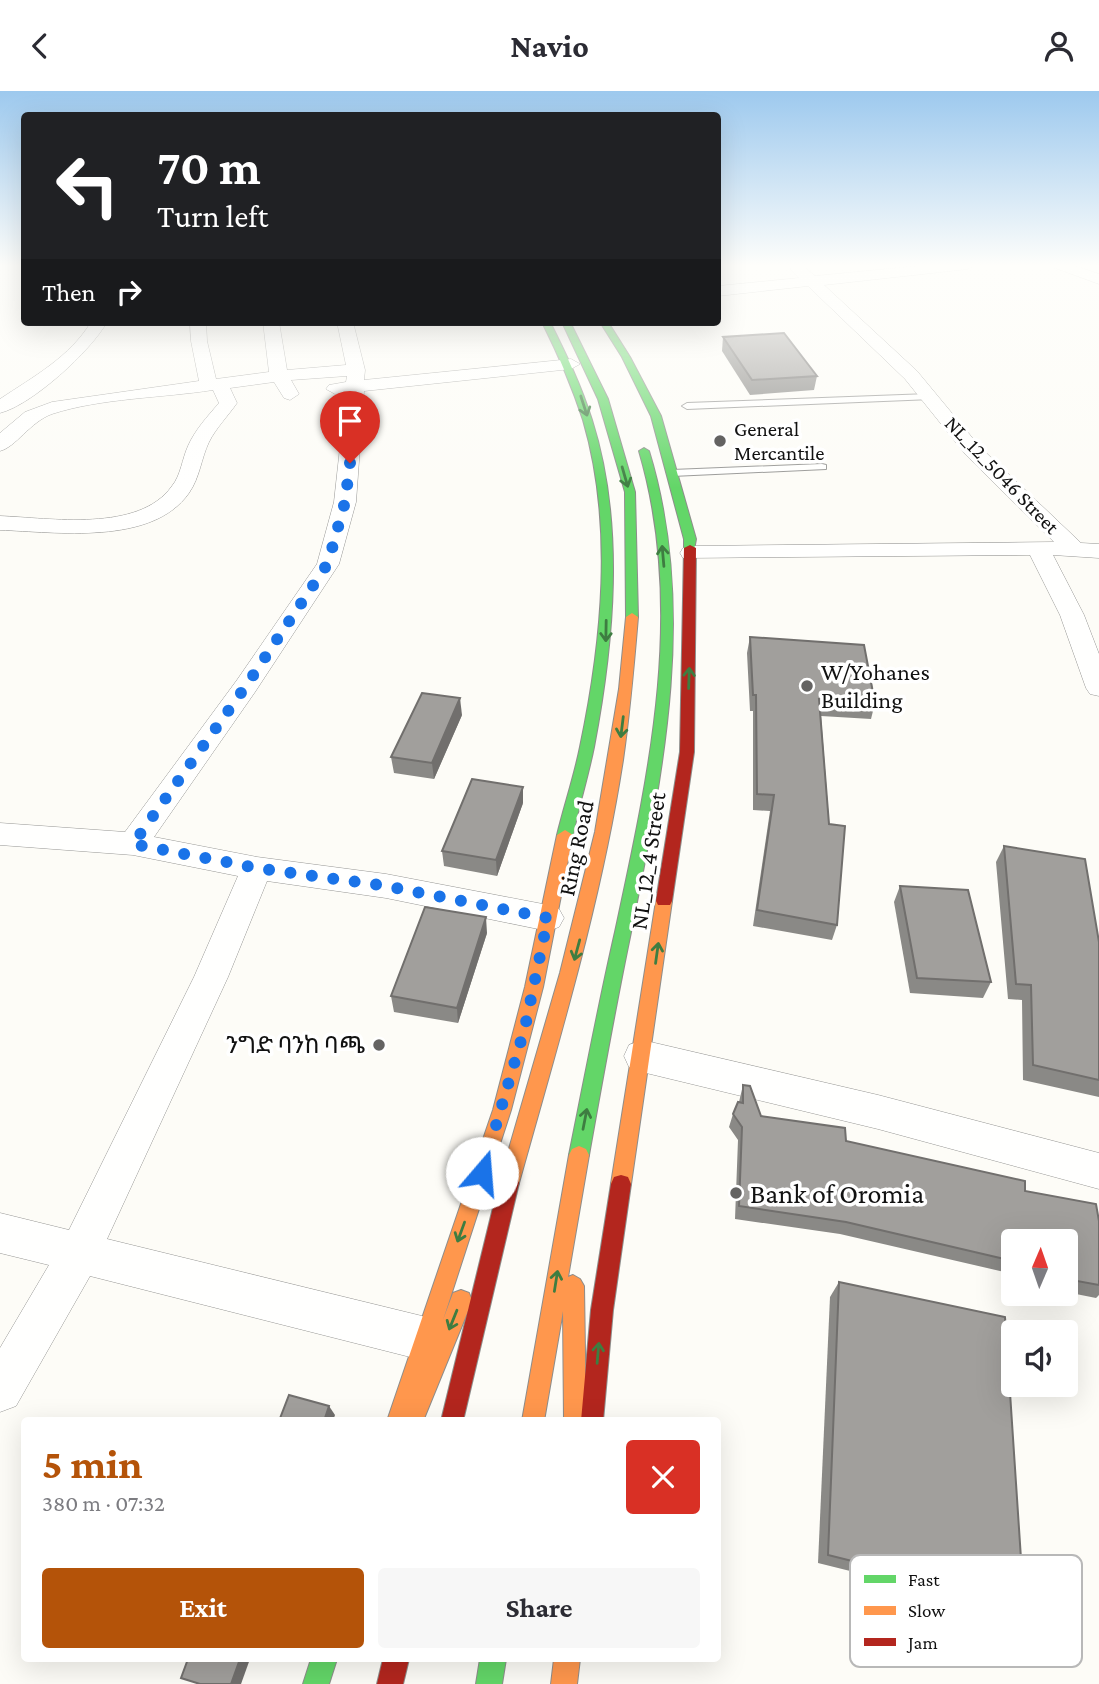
<!DOCTYPE html>
<meta charset="utf-8">
<style>
:root{--surface:#fff;--page:#f7f7f7;--text:#2b2b33;--muted:#7c7c81;--accent:#b45309}
body{margin:0;font-family:"Crimson Pro","Noto Sans Ethiopic",serif;background:var(--page);color:var(--text);height:100vh;display:flex;flex-direction:column;font-size:26px;white-space:nowrap}
*{box-sizing:border-box;margin:0}
p{font-size:23px;color:var(--muted)}
.icon{flex:none;width:38px;height:38px;fill:none;stroke:currentColor;stroke-width:2;stroke-linecap:round;stroke-linejoin:round}
.map{position:relative;flex:1;overflow:hidden}
.panel{position:absolute;left:21px;top:1326px;width:700px;height:245px;display:flex;flex-direction:column;background:var(--surface);border-radius:7px;box-shadow:0 7px 28px #0002}
.panel>*{flex:none}
.top-card{position:absolute;left:21px;top:21px;width:700px;height:214px;border-radius:7px;box-shadow:0 7px 28px #0002;background:#202124;color:#fff;overflow:hidden}
.needle{width:46px;rotate:2deg}
.fabs{position:absolute;left:1001px;top:1138px;display:grid;gap:14px}
.fabs a{display:grid;place-items:center;width:77px;height:77px;border-radius:7px;background:var(--surface);box-shadow:0 7px 28px #0002;font-size:35px}
.pin{position:absolute;display:grid;place-items:center;width:60px;height:60px;color:#fff;margin:-72px -30px;border-radius:50% 50% 50% 0;rotate:-45deg;box-shadow:0 0 7px #0007}
.pin .icon{rotate:45deg}
.me{position:absolute;width:77px;margin:-38px;rotate:18deg;stroke-linejoin:round;filter:drop-shadow(0 0 5px #0008)}
.turn{display:flex;align-items:center;gap:24px;height:147px;padding:0 21px;font-size:32px}
.turn .icon{width:91px;height:91px;stroke-width:2.5}
.turn b{display:block;font-size:49px;line-height:60px}
.then{display:flex;align-items:center;height:66px;padding:0 21px;background:#0003;gap:14px;font-size:26px}
.round{display:grid;place-items:center;flex:none;width:74px;height:74px;border-radius:7px;background:var(--page)}
.headline{display:flex;align-items:center;justify-content:space-between;height:119px;padding:0 21px}
h1{font-size:42px;font-weight:700;line-height:52px;color:var(--accent)}
.action{display:flex;gap:14px;margin-top:auto;padding:14px 21px}
.action a{flex:1;height:80px;border-radius:7px;background:var(--accent);color:#fff;font-size:28px;font-weight:700;line-height:80px;text-align:center}
.action a+a{background:var(--page);color:var(--text)}
header{display:flex;justify-content:space-between;align-items:center;height:91px;padding:0 21px;background:var(--surface);font-size:32px;font-weight:700}
.map>svg:first-child{display:block}
</style>
<header><svg class="icon" aria-label="back" viewBox="0 0 24 24"><path d="M15 5l-7 7 7 7"/></svg>Navio<svg class="icon" aria-label="person" viewBox="0 0 24 24"><circle cx="12" cy="8" r="4"/><path d="M4 21q1-7 8-7t8 7"/></svg></header>
<div class="map">
<svg width="1099" height="1593" viewBox="0 0 1099 1593">
<rect width="100%" height="100%" fill="#fdfcf7"/>
<g fill="none" stroke-linecap="round" stroke-linejoin="round">
<!-- lane casing -->
<g stroke="#979795" stroke-width="2">
<g id="lane">
<path d="M929,303L934,306L932,308L687,318L682,315L687,312Z"/>
<path d="M822,373L826,374V378L672,385L667,382L672,379Z"/>
</g>
</g>
<!-- street casing -->
<g stroke="#979795" stroke-width="1">
<g id="street">
<path d="M787,174H802L815,185L928,174H975L968,178L824,194L917,280L980,356L1081,452L1099,453V467L1053,464L1084,524L1099,563V605L1090,603L1086,597L1060,524L1030,464L683,467L680,462L683,457L691,455L1054,451L966,364L905,288L808,195L718,205V195L799,187Z"/>
<path d="M1053,174H1073L1099,183V193L1055,177Z"/>
<path d="M91,231H107C91,260 32,314 0,322V308C33,286 70,266 91,231Z"/>
<path d="M190,231H206L207,250L216,288L269,281L263,231H279L287,279L346,274L337,231H353L365,279L364,289L571,268L580,273L571,278L364,300L356,411L339,473L255,601L154,746L257,766L386,783L548,814L559,818L564,827L559,836L548,840L386,807L267,790L228,886L107,1148L422,1225L437,1232L444,1247L437,1262L422,1269L90,1185L16,1315L0,1321V1257L49,1174L0,1162V1122L69,1139L194,886L238,785L133,764L0,754V732L125,741L237,589L317,473L334,411L346,302L335,303L326,298L329,294L346,291L347,285L291,289L299,303L290,309L284,307L274,291L230,297L237,312C228,325 216,337 209,351C201,368 200,386 189,402C152,455 56,441 0,439V425C50,427 139,442 172,395C181,384 182,368 188,355C195,339 207,326 219,312L213,299C162,307 101,307 52,323C30,331 16,356 0,360V342L25,321L52,311L199,290L191,250Z"/>
<path d="M642,949L878,1004L1099,1062V1098L878,1038L642,981L629,976L624,965L629,954Z"/>
</g>
</g>
<!-- fast casing -->
<g stroke="#8e8d8b" stroke-width="2">
<g id="fast">
<path d="M542,231H550C566,263 581,294 592,329C625,433 614,551 594,656C588,686 579,714 573,744L565,749L557,744C564,715 574,686 580,656C602,551 614,434 583,329C572,295 558,263 542,231Z"/>
<path d="M562,231H570L608,308L635,401L638,526L632,530L626,526L625,401L598,308Z"/>
<path d="M600,231H608L630,266L661,325L696,448L694,459L684,457V448L651,325L622,266Z"/>
<path d="M644,357L649,360C698,520 662,686 630,846C615,918 602,991 589,1064L586,1070L579,1073L572,1070L569,1064C584,990 598,915 615,841C649,683 686,519 639,360Z"/>
<path d="M311,1568H337L329,1593H303Z"/>
<path d="M480,1568H506L502,1593H476Z"/>
</g>
</g>
<!-- slow casing -->
<g stroke="#8e8d8b" stroke-width="2">
<g id="slow">
<path d="M632,522L638,526C634,574 630,621 623,669C601,812 558,952 519,1092L516,1099L509,1101L502,1099L499,1092L560,882L595,741L619,598L626,526Z"/>
<path d="M565,739L573,744L543,896L511,1019L443,1229L453,1202L461,1199L469,1202L472,1210L423,1330H387L493,1019L525,896L557,744Z"/>
<path d="M664,804L670,806L672,810L631,1093L628,1100L621,1102L614,1100L611,1093L656,810L658,806Z"/>
<path d="M579,1055L586,1058L589,1064L568,1186L573,1184L580,1188L584,1195L586,1330H564L563,1220L544,1330H522L569,1064L572,1058Z"/>
<path d="M554,1568H580L577,1593H551Z"/>
</g>
</g>
<!-- jam casing -->
<g stroke="#8e8d8b" stroke-width="2">
<g id="jam">
<path d="M690,454L696,457L694,661L672,810L670,814H658L656,810L680,661L684,457Z"/>
<path d="M509,1083L516,1085L519,1092L463,1330H441L499,1092L502,1085Z"/>
<path d="M621,1084L628,1086L631,1093L613,1219L603,1330H581L591,1219L611,1093L614,1086Z"/>
<path d="M383,1568H409L403,1593H377Z"/>
</g>
</g>
<!-- lane -->
<use href="#lane" fill="#fffffe" fill-rule="evenodd"/>
<!-- street -->
<use href="#street" fill="#fffffe" fill-rule="evenodd"/>
<!-- fast -->
<use href="#fast" fill="#63d668" fill-rule="evenodd"/>
<!-- slow -->
<use href="#slow" fill="#ff974d" fill-rule="evenodd"/>
<!-- jam -->
<use href="#jam" fill="#b3261e" fill-rule="evenodd"/>
</g>
<!-- wall -->
<g fill="#8a8986">
<path d="M723,246L817,285L814,299L750,304L722,260Z"/>
<path d="M750,546L875,612L871,628L821,625L837,834L832,849L753,835L770,720L753,719V620H750L747,562Z"/>
<path d="M462,624L434,688L394,682L391,666Z"/>
<path d="M523,712L497,785L444,775L442,760Z"/>
<path d="M1004,755L1099,851V1006L1023,989L1022,909L1008,908L996,771Z"/>
<path d="M900,795L991,891L983,907L910,902L894,811Z"/>
<path d="M487,842L458,932L394,921L391,905Z"/>
<path d="M743,994L761,1025L846,1050L1025,1100L1099,1130V1204L1096,1207L1066,1201V1150H1013V1183L840,1143L735,1128L738,1049L729,1036L733,1023L739,1011Z"/>
<path d="M839,1191L1024,1513L1007,1519L818,1472L830,1206Z"/>
</g>
<!-- shaded-wall -->
<g fill="#716f6d">
<path d="M460,607L462,624L434,688L432,672Z"/>
<path d="M523,696V712L497,785L496,769Z"/>
<path d="M486,826L487,842L458,932L457,917Z"/>
<path d="M329,1315L335,1324L333,1330H324Z"/>
<path d="M240,1568H250L241,1593H231Z"/>
</g>
<!-- building -->
<g fill="#a19f9c" stroke="#716f6d" stroke-width="2">
<path d="M784,242L817,285L752,289L723,246Z"/>
<path d="M750,546L864,554L875,612L819,608L829,733L845,735L837,834L757,819L774,704L757,703L756,604H753Z"/>
<path d="M422,602L460,607L432,672L391,666Z"/>
<path d="M472,688L523,696L496,769L442,760Z"/>
<path d="M1004,755L1085,768L1099,851V989L1033,974L1031,894L1016,893Z"/>
<path d="M900,795L968,799L991,891L917,887Z"/>
<path d="M425,816L486,826L457,917L391,905Z"/>
<path d="M743,994L750,995L761,1025L845,1037L846,1050L1025,1090V1100L1096,1113L1099,1130V1194L1066,1188V1150H1013V1170L846,1131L739,1115L742,1036L733,1023L738,1011L743,1012Z"/>
<path d="M839,1191L1005,1226L1024,1513L828,1464Z"/>
<path d="M289,1304L329,1315L324,1330H279Z"/>
<path d="M188,1568H240L231,1593H200L181,1587Z"/>
</g>
<!-- one-way arrows -->
<defs><path id="oneway-shaft" d="M-6 0H5M1.5-3L5.5 0L1.5 3" fill="none" stroke-width="1.6" stroke-linecap="round" stroke-linejoin="round" transform="scale(1.75)"/></defs>
<g stroke="#3e7d41">
<use href="#oneway-shaft" transform="translate(584 315) rotate(72)"/>
<use href="#oneway-shaft" transform="translate(625 386) rotate(74)"/>
<use href="#oneway-shaft" transform="translate(663 465) rotate(-95)"/>
<use href="#oneway-shaft" transform="translate(606 540) rotate(91)"/>
<use href="#oneway-shaft" transform="translate(689 587) rotate(-88)"/>
<use href="#oneway-shaft" transform="translate(622 636) rotate(97)"/>
<use href="#oneway-shaft" transform="translate(577 859) rotate(105)"/>
<use href="#oneway-shaft" transform="translate(657 862) rotate(-82)"/>
<use href="#oneway-shaft" transform="translate(585 1028) rotate(-79)"/>
<use href="#oneway-shaft" transform="translate(461 1141) rotate(110)"/>
<use href="#oneway-shaft" transform="translate(556 1190) rotate(-81)"/>
<use href="#oneway-shaft" transform="translate(453 1229) rotate(112)"/>
<use href="#oneway-shaft" transform="translate(598 1262) rotate(-85)"/>
</g>
<!-- sky -->
<linearGradient id="sky" x2="0" y2="1"><stop stop-color="#9dc9ee"/><stop offset="0.44" stop-color="#fefefb"/><stop offset="1" stop-color="#fefefb" stop-opacity="0"/></linearGradient>
<rect width="1099" height="397" fill="url(#sky)"/>
<g fill="none" stroke-linecap="round" stroke-linejoin="round">
<!-- route -->
<path stroke="#1a73e8" stroke-width="12" stroke-dasharray="0 21.6" d="M350,372L345,411L328,472L246,595L133,753L257,777L386,795L548,827L525,936L482,1082"/>
</g>
<!-- markers -->
<g fill="#646362" stroke="#fff" stroke-width="2.5">
<circle cx="720" cy="350" r="7"/>
<circle cx="807" cy="595" r="7"/>
<circle cx="379" cy="954" r="7"/>
<circle cx="736" cy="1102" r="7"/>
</g>
<g text-anchor="middle" stroke-width="7" stroke-linejoin="round" paint-order="stroke">
<!-- far-poi labels -->
<g font-size="21" fill="#111" stroke="#fff" text-anchor="start">
<text x="734" y="345">General<tspan x="734" dy="24">Mercantile</tspan></text>
</g>
<!-- far-street labels -->
<g font-size="21" fill="#111" stroke="#fff">
<text transform="translate(1002 384) rotate(46)" y="7">NL_12_5046 Street</text>
</g>
<!-- poi labels -->
<g font-size="24" fill="#111" stroke="#fff" text-anchor="start">
<text x="821" y="589">W/Yohanes<tspan x="821" dy="28">Building</tspan></text>
<text x="365" y="962" text-anchor="end">ንግድ ባንከ ባጫ</text>
</g>
<!-- street labels -->
<g font-size="24" fill="#111" stroke="#fff">
<text transform="translate(576 757) rotate(-78)" y="8">Ring Road</text>
<text transform="translate(648 770) rotate(-82)" y="8">NL_12_4 Street</text>
</g>
<!-- near-poi labels -->
<g font-size="28" fill="#111" stroke="#fff" text-anchor="start">
<text x="750" y="1112">Bank of Oromia</text>
</g>
</g>
<!-- legend -->
<rect x="850" y="1464" width="232" height="112" rx="10" fill="#fff" stroke="#b8b8b8" stroke-width="2"/>
<rect x="864" y="1484" width="32" height="8" fill="#63d668"/>
<rect x="864" y="1515" width="32" height="9" fill="#ff974d"/>
<rect x="864" y="1547" width="32" height="8" fill="#b3261e"/>
<g font-size="19" fill="#111">
<text x="908" y="1495">Fast</text>
<text x="908" y="1526">Slow</text>
<text x="908" y="1558">Jam</text>
</g>
</svg>
<div class="fabs">
<a><svg class="needle" viewBox="-14 -14 28 28"><path d="M0-13l5 13h-10z" fill="#e53935"/><path d="M0 13l5-13h-10z" fill="#7c7c81"/></svg></a>
<a><svg class="icon" aria-label="sound" viewBox="0 0 24 24"><path d="M4 9h4l5-4v14l-5-4H4zM17 9q2 3 0 6"/></svg></a>
</div>
<div class="pin" style="left:350px;top:372px;background:#d93025"><svg class="icon" aria-label="arrive" viewBox="0 0 24 24"><path d="M6 21V4h12l-3 4 3 4H6"/></svg></div>
<svg class="me" style="left:482px;top:1082px" viewBox="-20 -20 40 40"><circle r="19" fill="#fff"/><path d="M0-13L10 11 0 6-10 11z" fill="#1a73e8"/></svg>
<div class="top-card">
<div class="turn"><svg class="icon" aria-label="left" viewBox="0 0 24 24"><path d="M17 20v-9H6M10 6l-5 5 5 5"/></svg><div><b>70 m</b>Turn left</div></div>
<div class="then">Then<svg class="icon" aria-label="right" viewBox="0 0 24 24"><path d="M7 20v-9h11M14 6l5 5-5 5"/></svg></div>
</div>
<section class="panel">
<div class="headline"><div><h1>5 min</h1><p>380 m · 07:32</p></div><a class="round" style="background:#d93025;color:#fff"><svg class="icon" aria-label="close" viewBox="0 0 24 24"><path d="M6 6l12 12M18 6L6 18"/></svg></a></div>
<div class="action"><a>Exit</a><a>Share</a></div>
</section>
</div>
